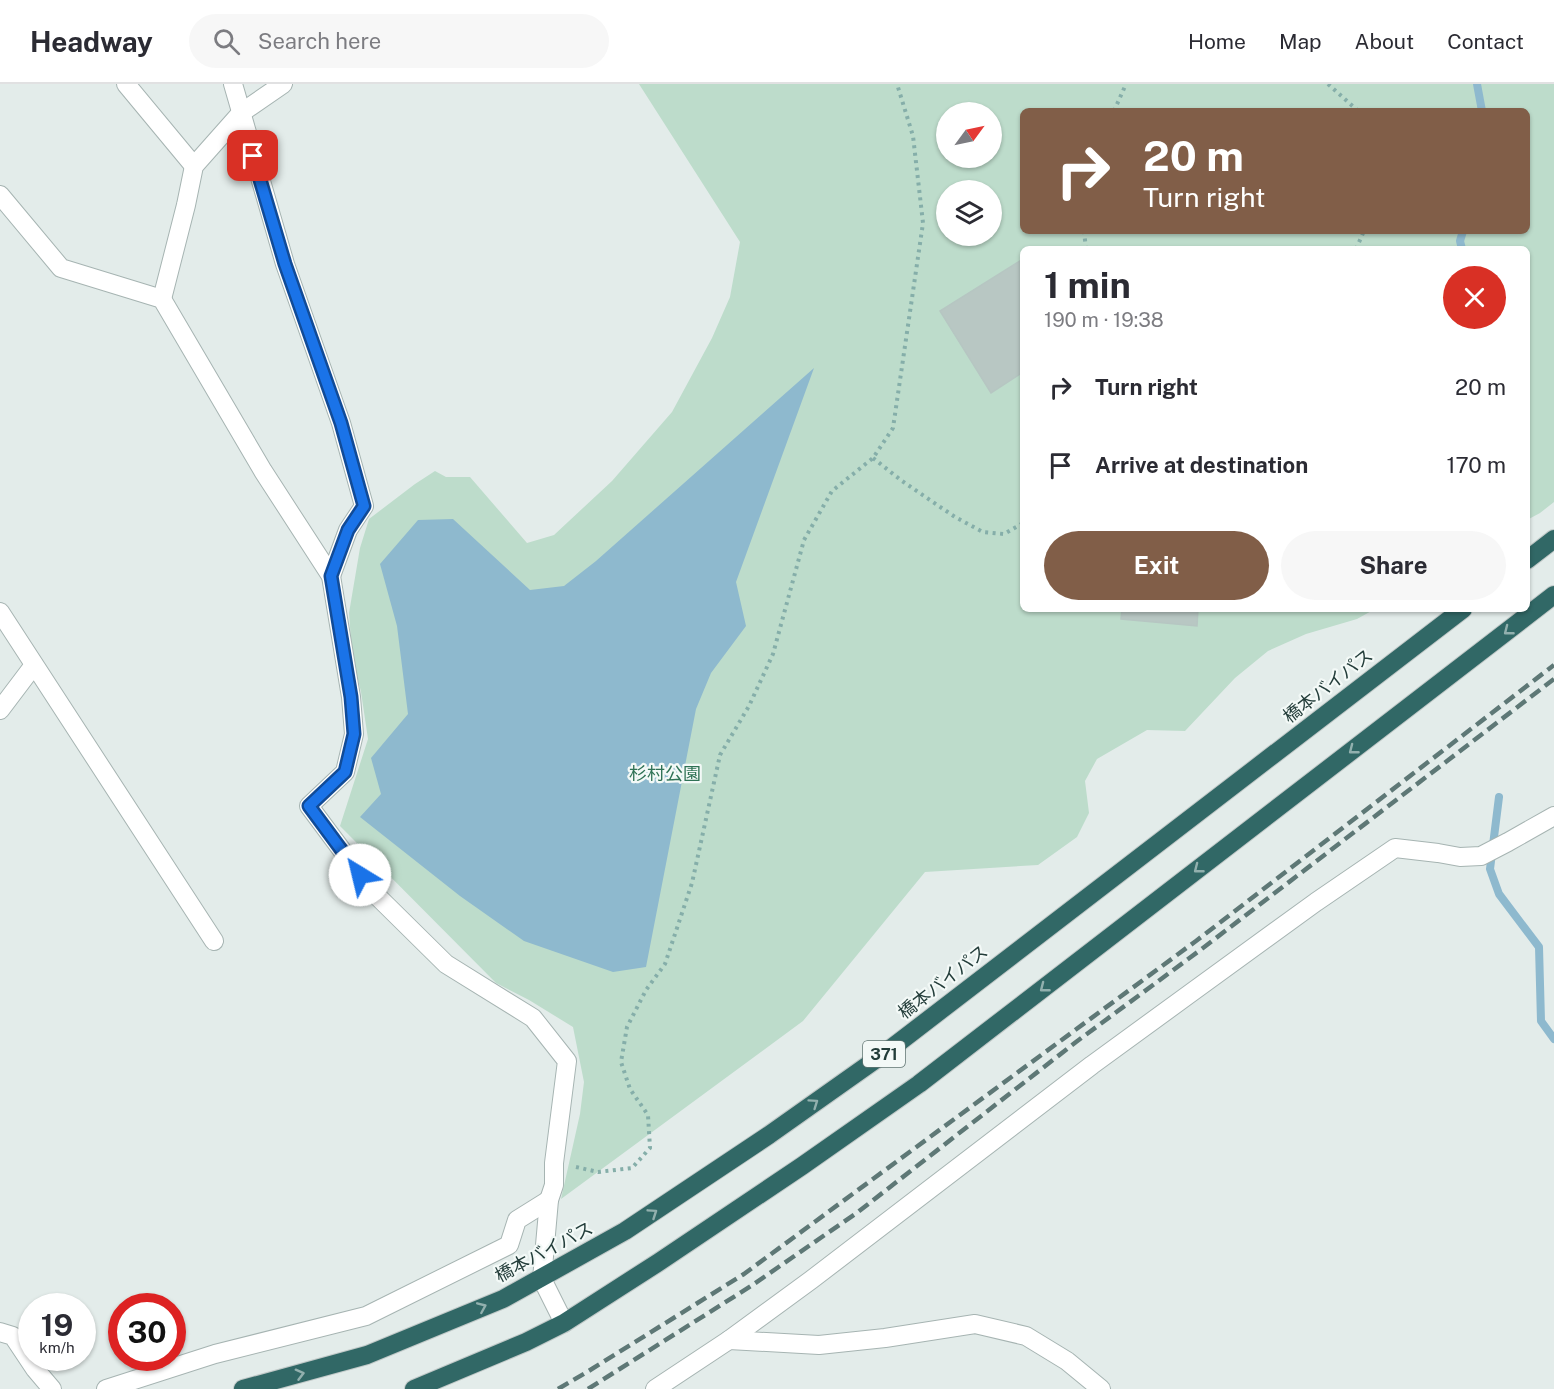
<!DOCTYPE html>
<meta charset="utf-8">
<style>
:root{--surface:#fff;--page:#f7f7f7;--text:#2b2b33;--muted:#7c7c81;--line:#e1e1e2;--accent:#815e48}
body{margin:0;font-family:"Public Sans","Noto Sans JP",sans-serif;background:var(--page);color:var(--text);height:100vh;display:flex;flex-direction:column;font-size:22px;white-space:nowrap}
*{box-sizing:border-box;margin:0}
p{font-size:20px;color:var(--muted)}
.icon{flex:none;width:33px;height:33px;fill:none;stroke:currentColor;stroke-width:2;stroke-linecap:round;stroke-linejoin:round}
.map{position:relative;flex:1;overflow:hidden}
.drawer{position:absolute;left:1020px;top:162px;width:510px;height:366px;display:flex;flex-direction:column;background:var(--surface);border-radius:9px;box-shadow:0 2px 4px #0004}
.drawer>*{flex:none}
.hud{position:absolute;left:1020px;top:24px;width:510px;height:126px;border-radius:9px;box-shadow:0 2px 4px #0004;background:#815e48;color:#fff;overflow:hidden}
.needle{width:39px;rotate:57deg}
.controls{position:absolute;left:936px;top:18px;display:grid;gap:12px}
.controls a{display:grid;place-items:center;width:66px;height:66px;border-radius:50%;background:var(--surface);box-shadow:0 2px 4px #0004;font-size:30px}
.speed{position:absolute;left:18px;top:1209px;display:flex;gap:12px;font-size:30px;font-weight:700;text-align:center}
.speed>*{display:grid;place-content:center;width:78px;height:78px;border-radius:50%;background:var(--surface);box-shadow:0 2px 4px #0004;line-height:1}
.speed small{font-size:15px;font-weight:400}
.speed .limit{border:9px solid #d22;background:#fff;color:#111}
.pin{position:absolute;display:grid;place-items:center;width:51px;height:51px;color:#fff;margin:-26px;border-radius:12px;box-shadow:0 3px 9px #0006}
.me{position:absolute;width:66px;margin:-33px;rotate:324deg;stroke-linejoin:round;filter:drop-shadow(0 0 4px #0008)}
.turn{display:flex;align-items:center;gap:21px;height:126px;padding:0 24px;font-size:27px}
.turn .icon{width:78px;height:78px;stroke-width:2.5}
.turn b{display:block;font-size:42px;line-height:51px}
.round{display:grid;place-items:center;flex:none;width:63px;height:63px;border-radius:32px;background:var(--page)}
.summary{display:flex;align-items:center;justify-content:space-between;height:102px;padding:0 24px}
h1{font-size:36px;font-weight:700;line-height:45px}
.primary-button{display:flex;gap:12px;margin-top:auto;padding:12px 24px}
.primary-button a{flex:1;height:69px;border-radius:36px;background:var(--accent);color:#fff;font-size:24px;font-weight:700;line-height:69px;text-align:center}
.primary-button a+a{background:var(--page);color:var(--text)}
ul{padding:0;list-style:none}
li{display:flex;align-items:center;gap:18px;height:78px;padding:0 24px}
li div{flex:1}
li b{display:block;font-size:22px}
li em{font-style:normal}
header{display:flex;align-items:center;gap:36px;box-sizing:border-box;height:84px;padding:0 30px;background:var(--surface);border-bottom:2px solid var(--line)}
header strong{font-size:28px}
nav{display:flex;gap:33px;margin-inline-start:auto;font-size:21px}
.search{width:420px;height:54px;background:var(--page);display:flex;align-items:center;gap:15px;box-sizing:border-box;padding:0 21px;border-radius:33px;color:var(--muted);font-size:22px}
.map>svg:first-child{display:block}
</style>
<header>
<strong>Headway</strong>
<div class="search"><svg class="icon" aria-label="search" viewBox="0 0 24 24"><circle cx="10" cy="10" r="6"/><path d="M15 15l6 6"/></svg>Search here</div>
<nav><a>Home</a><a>Map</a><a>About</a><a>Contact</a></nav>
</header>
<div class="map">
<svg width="1554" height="1305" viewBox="0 0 1554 1305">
<rect width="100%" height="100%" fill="#e3ecea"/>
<!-- green -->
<path fill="#bddccb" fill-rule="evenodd" d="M639,0H1554V418L1540,429L1527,436V165H1023V525H1375L1357,535L1306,550L1268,567L1235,594L1185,647L1147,646L1097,675L1085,697L1089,729L1077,753L1038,781L925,788L803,937L561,1115L580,1030L584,998L573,943L529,916L496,899L340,742L368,655L361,608L352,570L349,529L360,464L369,435L415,400L435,387L446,393H470L527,459L554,451L612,397L672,328L712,254L730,213L740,158ZM1023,27H1527V147H1023ZM946,28H992V74H946ZM946,106H992V152H946Z"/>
<!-- water -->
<path fill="#8eb9ce" d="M814,284L736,498L746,542L711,589L696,625L646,883L613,888L524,857L460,812L360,733L381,710L371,674L408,630L397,542L380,480L418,436L453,435L530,506L564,502L596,477Z"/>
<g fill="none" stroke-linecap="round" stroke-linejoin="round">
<!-- stream -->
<g stroke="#8eb9ce" stroke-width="8">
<path d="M1477,0L1482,27"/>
<path d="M1462,165L1460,157L1463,147"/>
<path d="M1499,713L1490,785L1499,810L1539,863L1541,937L1554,955"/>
</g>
</g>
<!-- building -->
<g fill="#b8c7c3" stroke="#b6c6c2" stroke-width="1.5">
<path d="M1023,175V288L991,309L940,227Z"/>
<path d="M1122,525H1198L1197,542L1121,535Z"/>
</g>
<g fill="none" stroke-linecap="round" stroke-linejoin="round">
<!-- street casing -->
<g stroke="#a6b4b2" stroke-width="20">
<g id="street">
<path d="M126,0L194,82"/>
<path d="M233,0L285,180L341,339L364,422L348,446L331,492"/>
<path d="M0,111L61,184L162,215L263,387L331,492L351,613L354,650L345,688L309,722L373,808L446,880L533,934L567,977L554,1079V1101L549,1116L542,1195L564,1239"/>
<path d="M162,215L186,121L194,82L241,29L283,0"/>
<path d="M0,528L214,857"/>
<path d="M0,626L34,581"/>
<path d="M0,1248L13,1252L35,1285L52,1305"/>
<path d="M729,1256L819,1261L885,1254L975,1240L1026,1252L1067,1277L1101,1305"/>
<path d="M106,1305L215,1270L366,1232L509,1161L517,1136L549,1116"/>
<path d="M655,1305L729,1256L811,1196L1092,981L1188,911L1316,818L1395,764L1438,769L1460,773L1481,772L1508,758L1554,732"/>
</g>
</g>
<!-- highway casing -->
<g stroke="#c1c9c8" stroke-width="20">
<g id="highway">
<path d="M1527,476L1554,455"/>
<path d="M243,1305L367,1271L503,1215L625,1147L769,1051L885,969L1463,525"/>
<path d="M414,1305L526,1258L564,1239L659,1178L802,1082L919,1000L1554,511"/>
</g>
</g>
<!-- path -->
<g stroke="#85aea9" stroke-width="4" stroke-dasharray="3 4.5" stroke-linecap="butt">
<path d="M1328,0L1358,27"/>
<path d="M1114,27L1126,0"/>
<path d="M1084,147L1086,165"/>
<path d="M1356,165L1364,147"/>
<path d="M873,374L902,397L955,433L983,448L1004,450L1023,439"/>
<path d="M576,1083L598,1088L632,1084L650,1064L648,1031L630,1005L621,978L627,943L646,906L665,880L692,799L720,671L749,622L773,570L804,456L832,407L873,374L893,344L923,139L913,52L897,0"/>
</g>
<!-- street -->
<use href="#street" stroke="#fff" stroke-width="18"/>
<!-- highway -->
<use href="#highway" stroke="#316866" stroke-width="18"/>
<!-- rail -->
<g stroke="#5e7876" stroke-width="4.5" stroke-dasharray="12 6" stroke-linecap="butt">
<path d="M558,1305L587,1288L744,1190L1196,857L1554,581"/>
<path d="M588,1305L751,1202L858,1128L1076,958L1203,864L1554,595"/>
</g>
</g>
<!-- one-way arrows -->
<defs><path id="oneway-chevron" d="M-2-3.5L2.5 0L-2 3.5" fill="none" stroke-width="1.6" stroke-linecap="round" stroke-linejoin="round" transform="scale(1.5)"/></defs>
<g stroke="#92b0ae">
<use href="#oneway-chevron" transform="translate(1508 547) rotate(142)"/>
<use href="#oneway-chevron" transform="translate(1353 666) rotate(142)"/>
<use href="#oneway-chevron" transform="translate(1198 785) rotate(142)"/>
<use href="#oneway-chevron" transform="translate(1044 904) rotate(142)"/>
<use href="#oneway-chevron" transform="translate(814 1019) rotate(-35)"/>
<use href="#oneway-chevron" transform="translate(653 1129) rotate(-34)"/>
<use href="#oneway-chevron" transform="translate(482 1223) rotate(-23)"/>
<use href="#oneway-chevron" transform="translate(300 1290) rotate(-15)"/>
</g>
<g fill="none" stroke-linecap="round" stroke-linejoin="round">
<!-- route casing -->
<g stroke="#114b97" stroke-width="15">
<path id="route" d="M253,72L285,180L341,339L364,422L348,446L331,492L351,613L354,650L345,688L309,722L360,791"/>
</g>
<!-- route -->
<use href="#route" stroke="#1a73e8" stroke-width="10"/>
</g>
<g text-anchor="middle" stroke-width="4.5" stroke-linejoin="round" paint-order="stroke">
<!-- shield labels -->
<rect fill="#f3f9f7" stroke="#617573" stroke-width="1.5" x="863" y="957" width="42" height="26" rx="4.5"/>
<g font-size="16" font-weight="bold" fill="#233d3a">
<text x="884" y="976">371</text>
</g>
<!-- street labels -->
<g font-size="18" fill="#233d3a" stroke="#f3f9f7">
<text transform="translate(1328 602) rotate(-38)" y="6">橋本バイパス</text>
<text transform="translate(943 898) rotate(-38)" y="6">橋本バイパス</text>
<text transform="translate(544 1168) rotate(-28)" y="6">橋本バイパス</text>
</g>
<!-- park labels -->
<g font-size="18" fill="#2f7255" stroke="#f3f9f7">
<text x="665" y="696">杉村公園</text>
</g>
</g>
</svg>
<div class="controls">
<a><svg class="needle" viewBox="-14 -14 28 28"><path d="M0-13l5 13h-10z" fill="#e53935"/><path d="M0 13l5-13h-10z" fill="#7c7c81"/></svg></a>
<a><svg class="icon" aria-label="layers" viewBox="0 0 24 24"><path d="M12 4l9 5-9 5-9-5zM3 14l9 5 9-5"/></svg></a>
</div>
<div class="speed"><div>19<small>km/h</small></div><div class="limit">30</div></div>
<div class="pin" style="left:253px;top:72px;background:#d93025"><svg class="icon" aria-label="arrive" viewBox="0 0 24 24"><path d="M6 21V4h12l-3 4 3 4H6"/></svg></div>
<svg class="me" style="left:360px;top:791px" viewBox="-20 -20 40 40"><circle r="19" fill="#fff"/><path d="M0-13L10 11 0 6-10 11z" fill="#1a73e8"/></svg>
<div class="hud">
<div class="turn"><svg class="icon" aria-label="right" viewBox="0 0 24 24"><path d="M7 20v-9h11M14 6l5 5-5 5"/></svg><div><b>20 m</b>Turn right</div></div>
</div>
<section class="drawer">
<div class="summary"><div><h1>1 min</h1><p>190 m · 19:38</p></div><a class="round" style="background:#d93025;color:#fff"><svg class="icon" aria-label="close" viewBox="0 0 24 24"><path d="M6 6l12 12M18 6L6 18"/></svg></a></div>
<ul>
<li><svg class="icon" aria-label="right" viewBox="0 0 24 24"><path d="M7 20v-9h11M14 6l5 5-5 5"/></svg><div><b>Turn right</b></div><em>20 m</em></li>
<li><svg class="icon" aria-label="arrive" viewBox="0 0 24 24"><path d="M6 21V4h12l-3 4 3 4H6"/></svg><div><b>Arrive at destination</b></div><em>170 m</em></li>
</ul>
<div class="primary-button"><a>Exit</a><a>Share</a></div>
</section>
</div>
